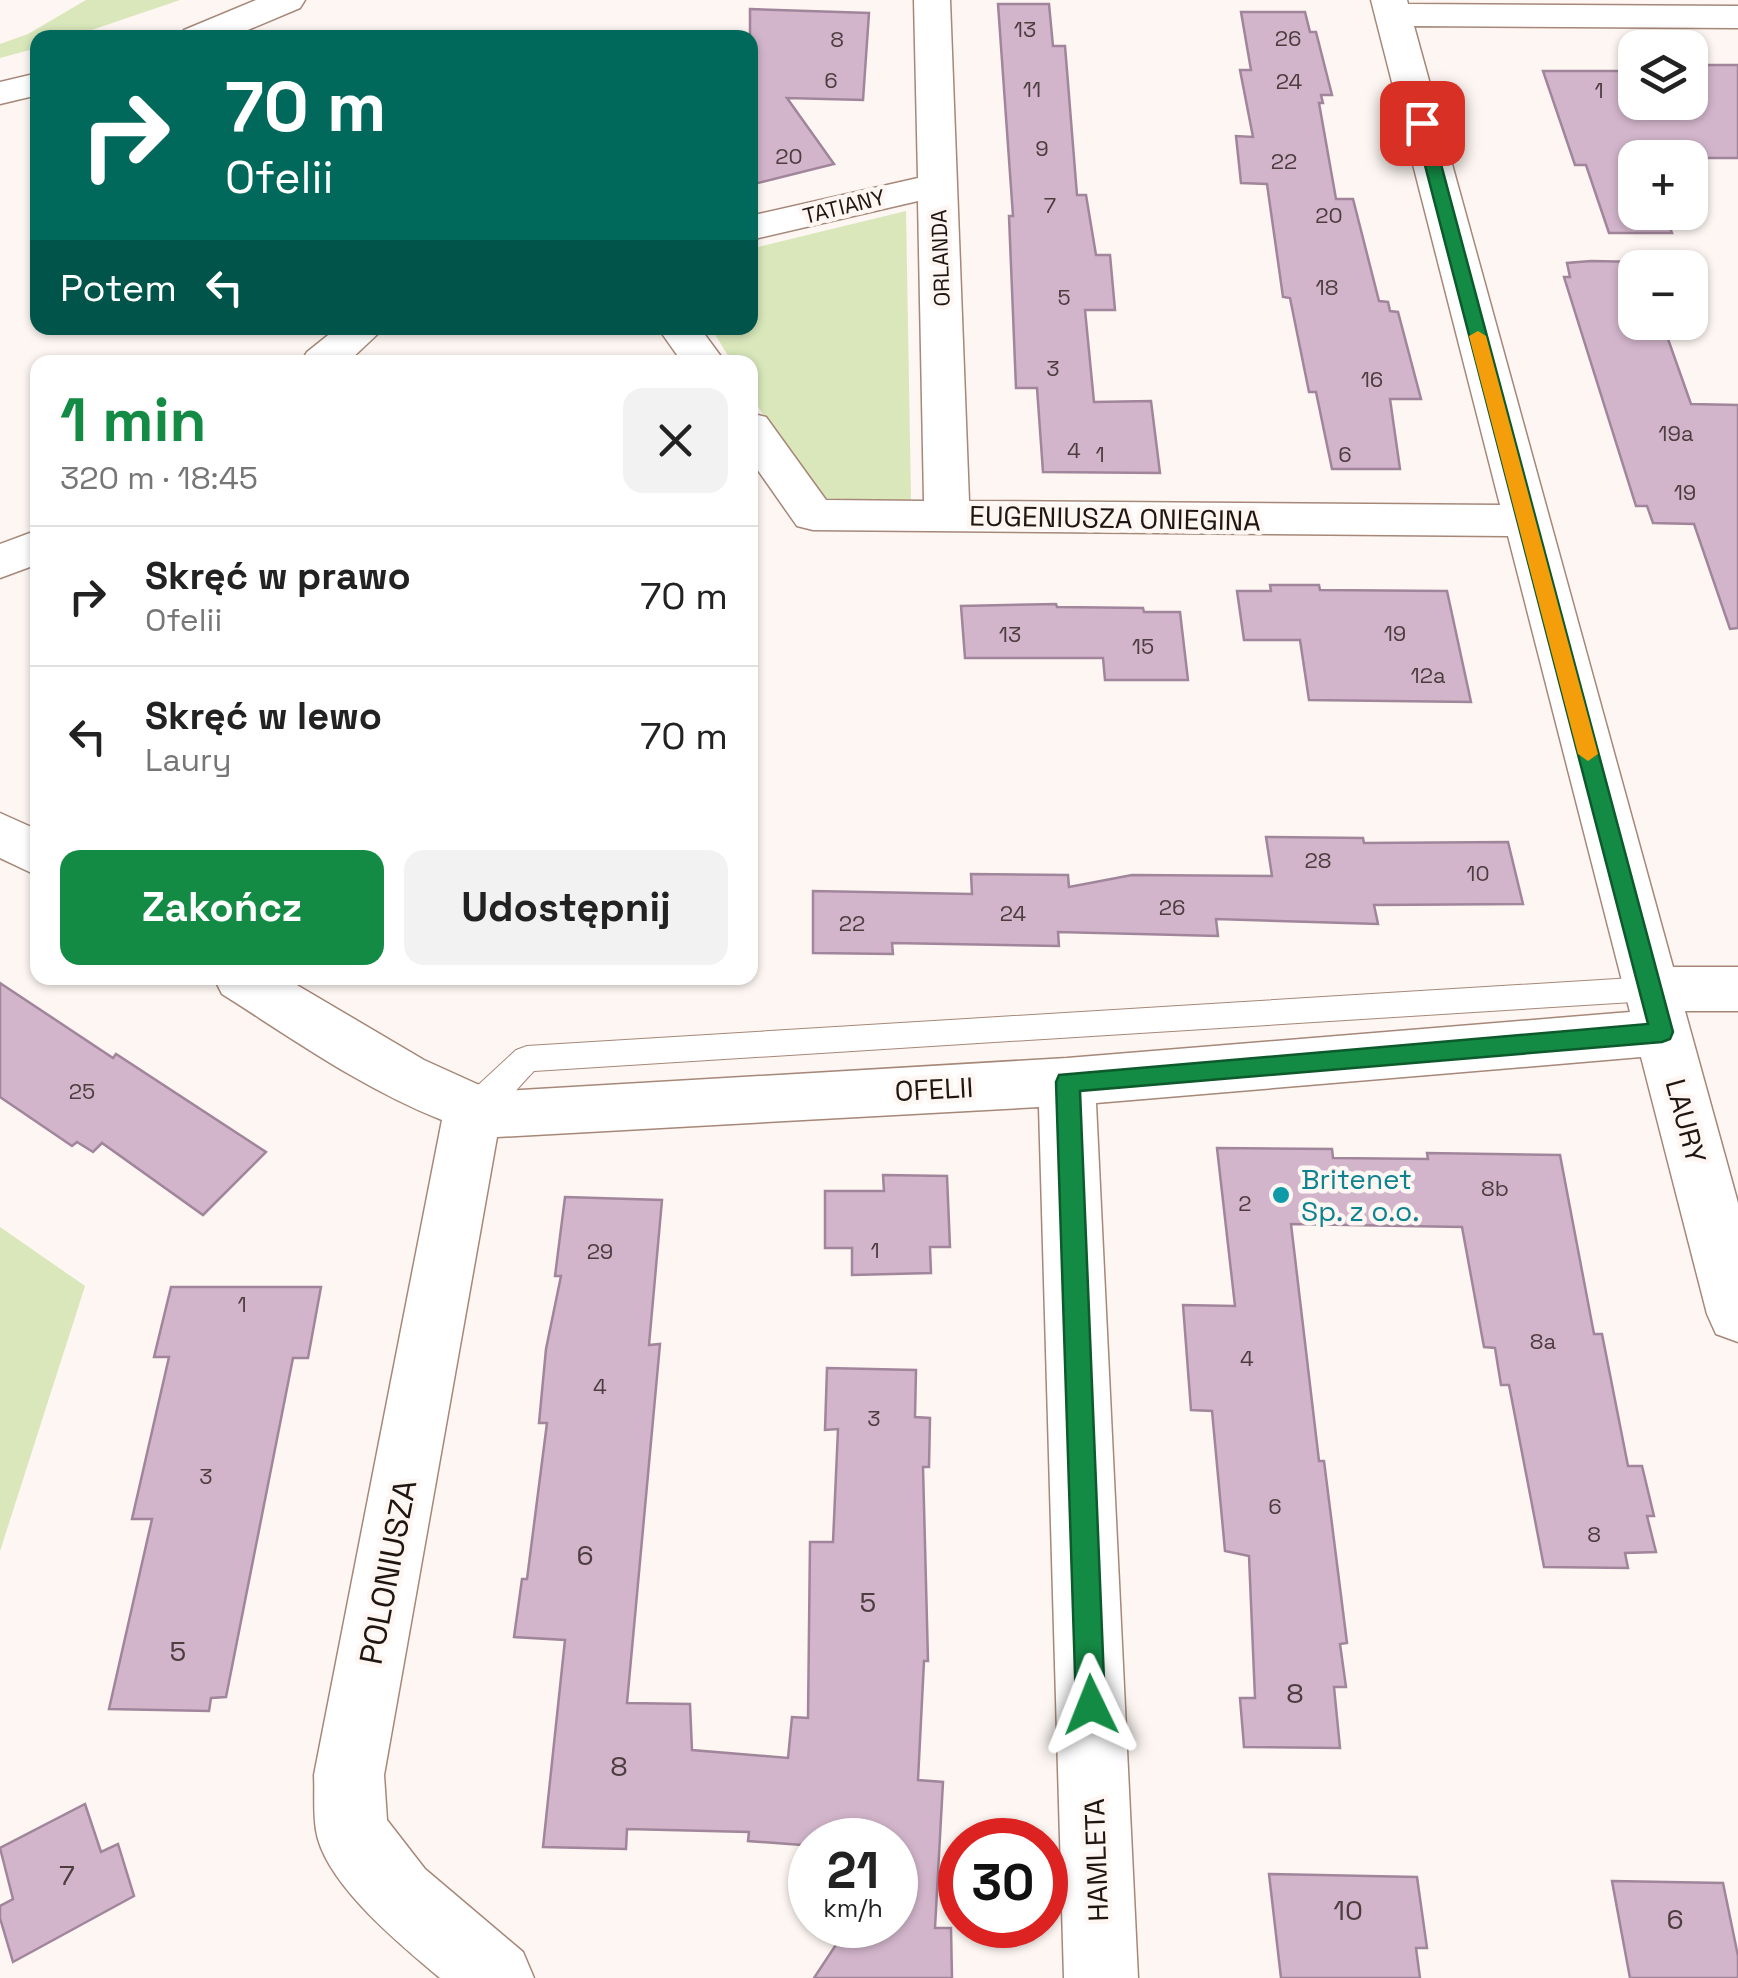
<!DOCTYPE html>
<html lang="pl">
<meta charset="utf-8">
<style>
:root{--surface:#fff;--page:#f2f2f2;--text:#222;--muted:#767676;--line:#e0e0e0;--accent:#148b45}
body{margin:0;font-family:"Space Grotesk",sans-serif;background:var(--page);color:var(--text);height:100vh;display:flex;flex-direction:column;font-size:38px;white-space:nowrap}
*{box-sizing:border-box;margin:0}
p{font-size:32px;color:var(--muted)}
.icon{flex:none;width:55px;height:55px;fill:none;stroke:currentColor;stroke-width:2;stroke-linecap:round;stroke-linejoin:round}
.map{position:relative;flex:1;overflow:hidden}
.panel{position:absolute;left:30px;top:355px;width:728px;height:630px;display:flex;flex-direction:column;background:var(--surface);border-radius:20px;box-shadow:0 2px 8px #0004}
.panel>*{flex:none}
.guide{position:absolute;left:30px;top:30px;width:728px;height:305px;border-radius:20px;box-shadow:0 2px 8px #0004;background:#00695c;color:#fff;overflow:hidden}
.controls{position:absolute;left:1618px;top:30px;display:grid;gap:20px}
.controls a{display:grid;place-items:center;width:90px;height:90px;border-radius:20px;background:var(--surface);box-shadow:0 2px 8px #0004;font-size:50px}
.speed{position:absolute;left:788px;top:1818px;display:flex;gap:20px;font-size:50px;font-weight:700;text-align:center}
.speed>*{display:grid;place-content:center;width:130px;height:130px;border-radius:50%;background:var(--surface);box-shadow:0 2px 8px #0004;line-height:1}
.speed small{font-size:25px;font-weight:400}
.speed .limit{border:15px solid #d22;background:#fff;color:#111}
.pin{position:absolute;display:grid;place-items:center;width:85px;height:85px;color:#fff;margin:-42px;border-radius:20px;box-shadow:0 5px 15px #0006}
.me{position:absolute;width:110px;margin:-55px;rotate:358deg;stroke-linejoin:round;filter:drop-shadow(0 0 8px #0008)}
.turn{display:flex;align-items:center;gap:35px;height:210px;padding:0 30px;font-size:45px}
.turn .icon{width:130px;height:130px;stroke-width:2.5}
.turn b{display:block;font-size:70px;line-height:85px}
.then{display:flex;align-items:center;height:95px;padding:0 30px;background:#0003;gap:20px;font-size:38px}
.round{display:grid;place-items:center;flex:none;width:105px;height:105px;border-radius:20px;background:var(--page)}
.headline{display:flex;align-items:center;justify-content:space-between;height:170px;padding:0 30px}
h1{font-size:60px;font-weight:600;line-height:75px;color:var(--accent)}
.primary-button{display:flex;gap:20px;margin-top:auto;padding:20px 30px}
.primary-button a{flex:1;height:115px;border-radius:20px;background:var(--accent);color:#fff;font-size:40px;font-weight:600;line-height:115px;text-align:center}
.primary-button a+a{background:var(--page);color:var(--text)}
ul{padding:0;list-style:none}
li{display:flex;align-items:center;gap:30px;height:140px;padding:0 30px;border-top:2px solid var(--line)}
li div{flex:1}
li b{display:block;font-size:38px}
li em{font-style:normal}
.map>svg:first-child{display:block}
.green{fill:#d9e7bb}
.building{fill:#d2b5cb;stroke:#a1859a;stroke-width:2.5}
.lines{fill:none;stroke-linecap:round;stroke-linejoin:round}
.service-casing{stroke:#a68778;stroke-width:2}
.minor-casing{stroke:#a68778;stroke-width:3}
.service{fill:#fff;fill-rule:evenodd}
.minor{fill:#fff;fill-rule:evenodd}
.route{fill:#148b45;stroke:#0d5a2d;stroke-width:2.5}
.slow{fill:#f59e0b}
.culture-dot{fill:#0f9aa8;stroke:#fdf6f2;stroke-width:4}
.labels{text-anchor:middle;stroke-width:9;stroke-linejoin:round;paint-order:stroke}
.number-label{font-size:22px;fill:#4d3d3f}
.far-street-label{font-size:22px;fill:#211510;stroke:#fdf6f2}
.street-label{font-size:28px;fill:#211510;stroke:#fdf6f2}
.culture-label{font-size:28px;fill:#0d838f;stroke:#fdf6f2;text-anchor:start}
.near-number-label{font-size:28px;fill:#4d3d3f}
.near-street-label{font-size:32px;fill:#211510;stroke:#fdf6f2}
</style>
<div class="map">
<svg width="1738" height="1978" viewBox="0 0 1738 1978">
<rect width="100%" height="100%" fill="#fdf6f2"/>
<g class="green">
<path d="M 86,0 L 180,0 L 71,37 L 38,38 L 37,48 L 0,58 L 0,44 L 28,34 Z"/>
<path d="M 906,211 L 911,500 L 814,500 L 750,393 L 750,362 L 732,362 L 711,328 L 750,328 L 750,249 Z"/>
<path d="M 0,1227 L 85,1286 L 0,1551 Z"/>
</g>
<g class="building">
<path d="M 998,4 L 1049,4 L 1053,46 L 1065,46 L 1077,195 L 1086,195 L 1096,255 L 1110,255 L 1115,310 L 1085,310 L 1094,402 L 1151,401 L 1160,473 L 1043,472 L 1037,388 L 1016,388 L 1009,216 L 1013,216 Z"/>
<path d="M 750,9 L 869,13 L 863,100 L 787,98 L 834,164 L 750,185 Z"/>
<path d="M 1241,12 L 1305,12 L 1310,32 L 1316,32 L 1332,95 L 1321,95 L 1323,103 L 1319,103 L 1336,199 L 1353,199 L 1379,301 L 1388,302 L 1390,311 L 1398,312 L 1421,399 L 1390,399 L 1400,469 L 1332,469 L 1316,392 L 1309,392 L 1290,298 L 1283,297 L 1267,184 L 1241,183 L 1236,136 L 1253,137 L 1240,70 L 1251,70 Z"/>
<path d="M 1690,65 L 1738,65 L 1738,158 L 1635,158 L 1635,212 L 1664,212 L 1672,233 L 1609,233 L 1586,165 L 1575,165 L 1543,71 L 1635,71 L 1635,102 L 1690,102 Z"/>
<path d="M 1591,261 L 1642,262 L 1644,268 L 1635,268 L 1635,322 L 1662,322 L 1691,404 L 1738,405 L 1738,628 L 1730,629 L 1694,524 L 1653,523 L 1647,506 L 1636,506 L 1564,277 L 1570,277 L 1567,263 Z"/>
<path d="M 1270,585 L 1319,585 L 1320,590 L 1447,591 L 1471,702 L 1309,700 L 1300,640 L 1244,640 L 1237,591 L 1271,591 Z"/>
<path d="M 1056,604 L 1057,607 L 1143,608 L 1144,612 L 1180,612 L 1188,680 L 1105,680 L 1103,658 L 965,658 L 961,606 Z"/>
<path d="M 1266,837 L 1363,838 L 1364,843 L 1508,842 L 1523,904 L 1374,905 L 1378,924 L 1216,919 L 1218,936 L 1058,932 L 1059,946 L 892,943 L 893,954 L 813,953 L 813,891 L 972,894 L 971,874 L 1068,875 L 1069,887 L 1132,875 L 1272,876 Z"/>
<path d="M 0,983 L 113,1058 L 116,1054 L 266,1152 L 203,1215 L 102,1143 L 93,1152 L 77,1142 L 72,1146 L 0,1097 Z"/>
<path d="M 1217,1148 L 1332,1149 L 1333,1158 L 1428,1159 L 1427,1153 L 1560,1155 L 1594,1334 L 1602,1334 L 1628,1466 L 1642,1466 L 1654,1516 L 1647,1516 L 1656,1552 L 1625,1553 L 1628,1568 L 1544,1567 L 1509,1385 L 1501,1385 L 1495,1348 L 1484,1347 L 1462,1227 L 1291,1224 L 1319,1461 L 1324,1461 L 1347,1643 L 1340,1644 L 1346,1687 L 1334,1687 L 1340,1748 L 1244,1747 L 1240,1698 L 1255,1698 L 1249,1556 L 1225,1551 L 1212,1411 L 1191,1410 L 1183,1305 L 1235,1306 Z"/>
<path d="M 883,1175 L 947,1176 L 950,1247 L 930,1247 L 931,1273 L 852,1275 L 852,1248 L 825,1248 L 825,1191 L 884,1191 Z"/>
<path d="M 565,1197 L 662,1200 L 649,1345 L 660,1344 L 627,1703 L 690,1704 L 692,1750 L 788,1758 L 792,1717 L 808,1718 L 810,1542 L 833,1542 L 838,1429 L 825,1430 L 827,1368 L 916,1370 L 915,1417 L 930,1418 L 929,1467 L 923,1467 L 928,1661 L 924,1661 L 918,1780 L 943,1782 L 935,1928 L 951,1928 L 952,1978 L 814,1978 L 849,1925 L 895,1925 L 895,1840 L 810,1840 L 810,1872 L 800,1871 L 802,1845 L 748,1841 L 749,1832 L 627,1829 L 626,1849 L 543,1847 L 565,1640 L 514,1637 L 522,1579 L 527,1579 L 547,1423 L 539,1423 L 546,1349 L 561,1276 L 555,1276 Z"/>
<path d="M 171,1287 L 321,1287 L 308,1358 L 293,1358 L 226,1697 L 211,1698 L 209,1711 L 109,1709 L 152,1519 L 132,1519 L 169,1357 L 154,1357 Z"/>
<path d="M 85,1804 L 101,1852 L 118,1844 L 134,1896 L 13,1962 L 0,1918 L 0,1906 L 13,1899 L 0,1848 Z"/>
<path d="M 1269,1874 L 1417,1877 L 1427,1948 L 1416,1948 L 1420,1978 L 1281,1978 Z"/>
<path d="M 1612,1881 L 1723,1883 L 1738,1956 L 1738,1978 L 1630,1978 Z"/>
</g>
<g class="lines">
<g class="service-casing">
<path id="service" d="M 1649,977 L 1660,980 L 1664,989 L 1660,998 L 1649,1001 L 534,1071 C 516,1089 489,1128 462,1118 L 457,1109 L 462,1100 L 516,1050 L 527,1046 Z"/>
</g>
<g class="minor-casing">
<g id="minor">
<path d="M 256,0 L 305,0 L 300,8 L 229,38 L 179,38 L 184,30 Z"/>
<path d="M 914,0 L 950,0 L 969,501 L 1500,505 L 1371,0 L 1407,0 L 1408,4 L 1738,6 L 1738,28 L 1414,26 L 1673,967 L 1738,967 L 1738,1011 L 1685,1011 L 1738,1203 L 1738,1342 L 1716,1334 L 1707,1314 L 1641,1057 L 1096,1103 L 1138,1978 L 1064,1978 L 1039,1107 L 497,1137 L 384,1775 L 387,1820 L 425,1869 L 523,1952 L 534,1978 L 440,1978 C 401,1945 324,1883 316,1830 C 313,1812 315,1793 314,1775 L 442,1120 C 363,1089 293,1039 222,994 L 214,978 L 285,978 L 424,1060 L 477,1084 L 505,1091 L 1067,1058 L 1630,1012 L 1508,536 L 813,530 L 797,526 L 750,459 L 750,413 L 766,417 L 826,500 L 924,501 L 918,201 L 750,240 L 750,216 L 918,178 Z"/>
<path d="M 38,73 L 38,95 L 0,104 L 0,82 Z"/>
<path d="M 337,328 L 384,328 L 348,362 L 301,362 L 307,352 Z"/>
<path d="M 658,328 L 700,328 L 725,362 L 682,362 Z"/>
<path d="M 38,530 L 38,564 L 0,578 L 0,544 Z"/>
<path d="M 0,813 L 38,830 L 38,876 L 0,858 Z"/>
</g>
</g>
<use href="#service" class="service"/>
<use href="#minor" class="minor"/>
</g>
<path class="route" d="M 1416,120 L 1430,123 L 1673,1032 L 1670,1039 L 1662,1042 L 1080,1091 L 1105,1705 L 1101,1715 L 1091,1720 L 1081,1715 L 1076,1705 L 1056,1082 L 1059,1075 L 1648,1024 L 1414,123 Z"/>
<path class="slow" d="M 1478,331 L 1486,336 L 1598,754 L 1588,761 L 1578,754 L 1469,336 Z"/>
<circle class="culture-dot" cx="1281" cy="1195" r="10"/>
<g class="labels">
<g class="number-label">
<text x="1025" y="37">13</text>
<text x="1288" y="46">26</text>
<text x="837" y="47">8</text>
<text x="831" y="88">6</text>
<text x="1289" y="89">24</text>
<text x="1032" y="97">11</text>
<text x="1599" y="98">1</text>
<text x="1042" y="156">9</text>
<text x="789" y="164">20</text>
<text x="1284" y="169">22</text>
<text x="1050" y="213">7</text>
<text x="1329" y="223">20</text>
<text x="1327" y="295">18</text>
<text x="1064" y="305">5</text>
<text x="1053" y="376">3</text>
<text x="1372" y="387">16</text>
<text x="1676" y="441">19a</text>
<text x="1074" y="458">4</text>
<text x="1100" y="462">1</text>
<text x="1345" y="462">6</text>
<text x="1685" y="500">19</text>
<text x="1395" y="641">19</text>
<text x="1010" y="642">13</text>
<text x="1143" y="654">15</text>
<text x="1428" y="683">12a</text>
<text x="1318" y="868">28</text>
<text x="1478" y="881">10</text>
<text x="1172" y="915">26</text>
<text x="1013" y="921">24</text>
<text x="852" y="931">22</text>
<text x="82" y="1099">25</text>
<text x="1495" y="1196">8b</text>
<text x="1245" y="1211">2</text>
<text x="875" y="1258">1</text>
<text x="600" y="1259">29</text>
<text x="242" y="1312">1</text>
<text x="1543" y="1349">8a</text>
<text x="1247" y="1366">4</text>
<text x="600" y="1394">4</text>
<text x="874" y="1426">3</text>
<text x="206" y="1484">3</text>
<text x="1275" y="1514">6</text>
<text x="1594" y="1542">8</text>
</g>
<g class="far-street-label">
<text transform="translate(844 206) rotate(-14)" y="8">TATIANY</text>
<text transform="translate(940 258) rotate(-92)" y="8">ORLANDA</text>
</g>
<g class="street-label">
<text transform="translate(1115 518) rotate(1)" y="10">EUGENIUSZA ONIEGINA</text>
<text transform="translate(934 1089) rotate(-3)" y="10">OFELII</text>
<text transform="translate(1686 1121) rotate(75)" y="10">LAURY</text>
<text transform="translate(1096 1860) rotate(-92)" y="10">HAMLETA</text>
</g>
<g class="culture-label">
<text x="1301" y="1189">Britenet<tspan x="1301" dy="32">Sp. z o.o.</tspan></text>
</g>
<g class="near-number-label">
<text x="585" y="1565">6</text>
<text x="868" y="1612">5</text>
<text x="178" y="1661">5</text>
<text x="1295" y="1703">8</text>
<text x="619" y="1776">8</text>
<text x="67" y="1885">7</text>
<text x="1348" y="1920">10</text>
<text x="1675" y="1929">6</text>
</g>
<g class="near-street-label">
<text transform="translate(388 1572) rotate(-79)" y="11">POLONIUSZA</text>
</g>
</g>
</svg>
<div class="controls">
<a><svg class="icon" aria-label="layers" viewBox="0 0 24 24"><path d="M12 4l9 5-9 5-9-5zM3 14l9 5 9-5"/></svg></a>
<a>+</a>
<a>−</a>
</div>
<div class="speed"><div>21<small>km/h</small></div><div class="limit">30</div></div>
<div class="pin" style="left:1422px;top:123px;background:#d93025"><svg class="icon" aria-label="arrive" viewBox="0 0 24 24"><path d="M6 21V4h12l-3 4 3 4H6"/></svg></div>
<svg class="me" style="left:1091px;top:1705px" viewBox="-20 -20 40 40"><path d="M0-17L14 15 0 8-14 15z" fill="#148b45" stroke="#fff" stroke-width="4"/></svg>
<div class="guide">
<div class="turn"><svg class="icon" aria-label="right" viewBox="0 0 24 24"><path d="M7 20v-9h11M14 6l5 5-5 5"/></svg><div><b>70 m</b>Ofelii</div></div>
<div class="then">Potem<svg class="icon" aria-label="left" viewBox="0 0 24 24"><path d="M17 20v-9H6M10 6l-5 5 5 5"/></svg></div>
</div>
<section class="panel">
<div class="headline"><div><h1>1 min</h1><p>320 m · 18:45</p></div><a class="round"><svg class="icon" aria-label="close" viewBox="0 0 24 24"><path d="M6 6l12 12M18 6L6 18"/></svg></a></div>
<ul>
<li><svg class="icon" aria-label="right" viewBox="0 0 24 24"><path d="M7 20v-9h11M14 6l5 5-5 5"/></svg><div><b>Skręć w prawo</b><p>Ofelii</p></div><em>70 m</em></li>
<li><svg class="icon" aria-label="left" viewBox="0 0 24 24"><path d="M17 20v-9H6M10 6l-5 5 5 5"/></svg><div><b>Skręć w lewo</b><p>Laury</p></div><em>70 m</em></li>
</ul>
<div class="primary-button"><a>Zakończ</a><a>Udostępnij</a></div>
</section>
</div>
